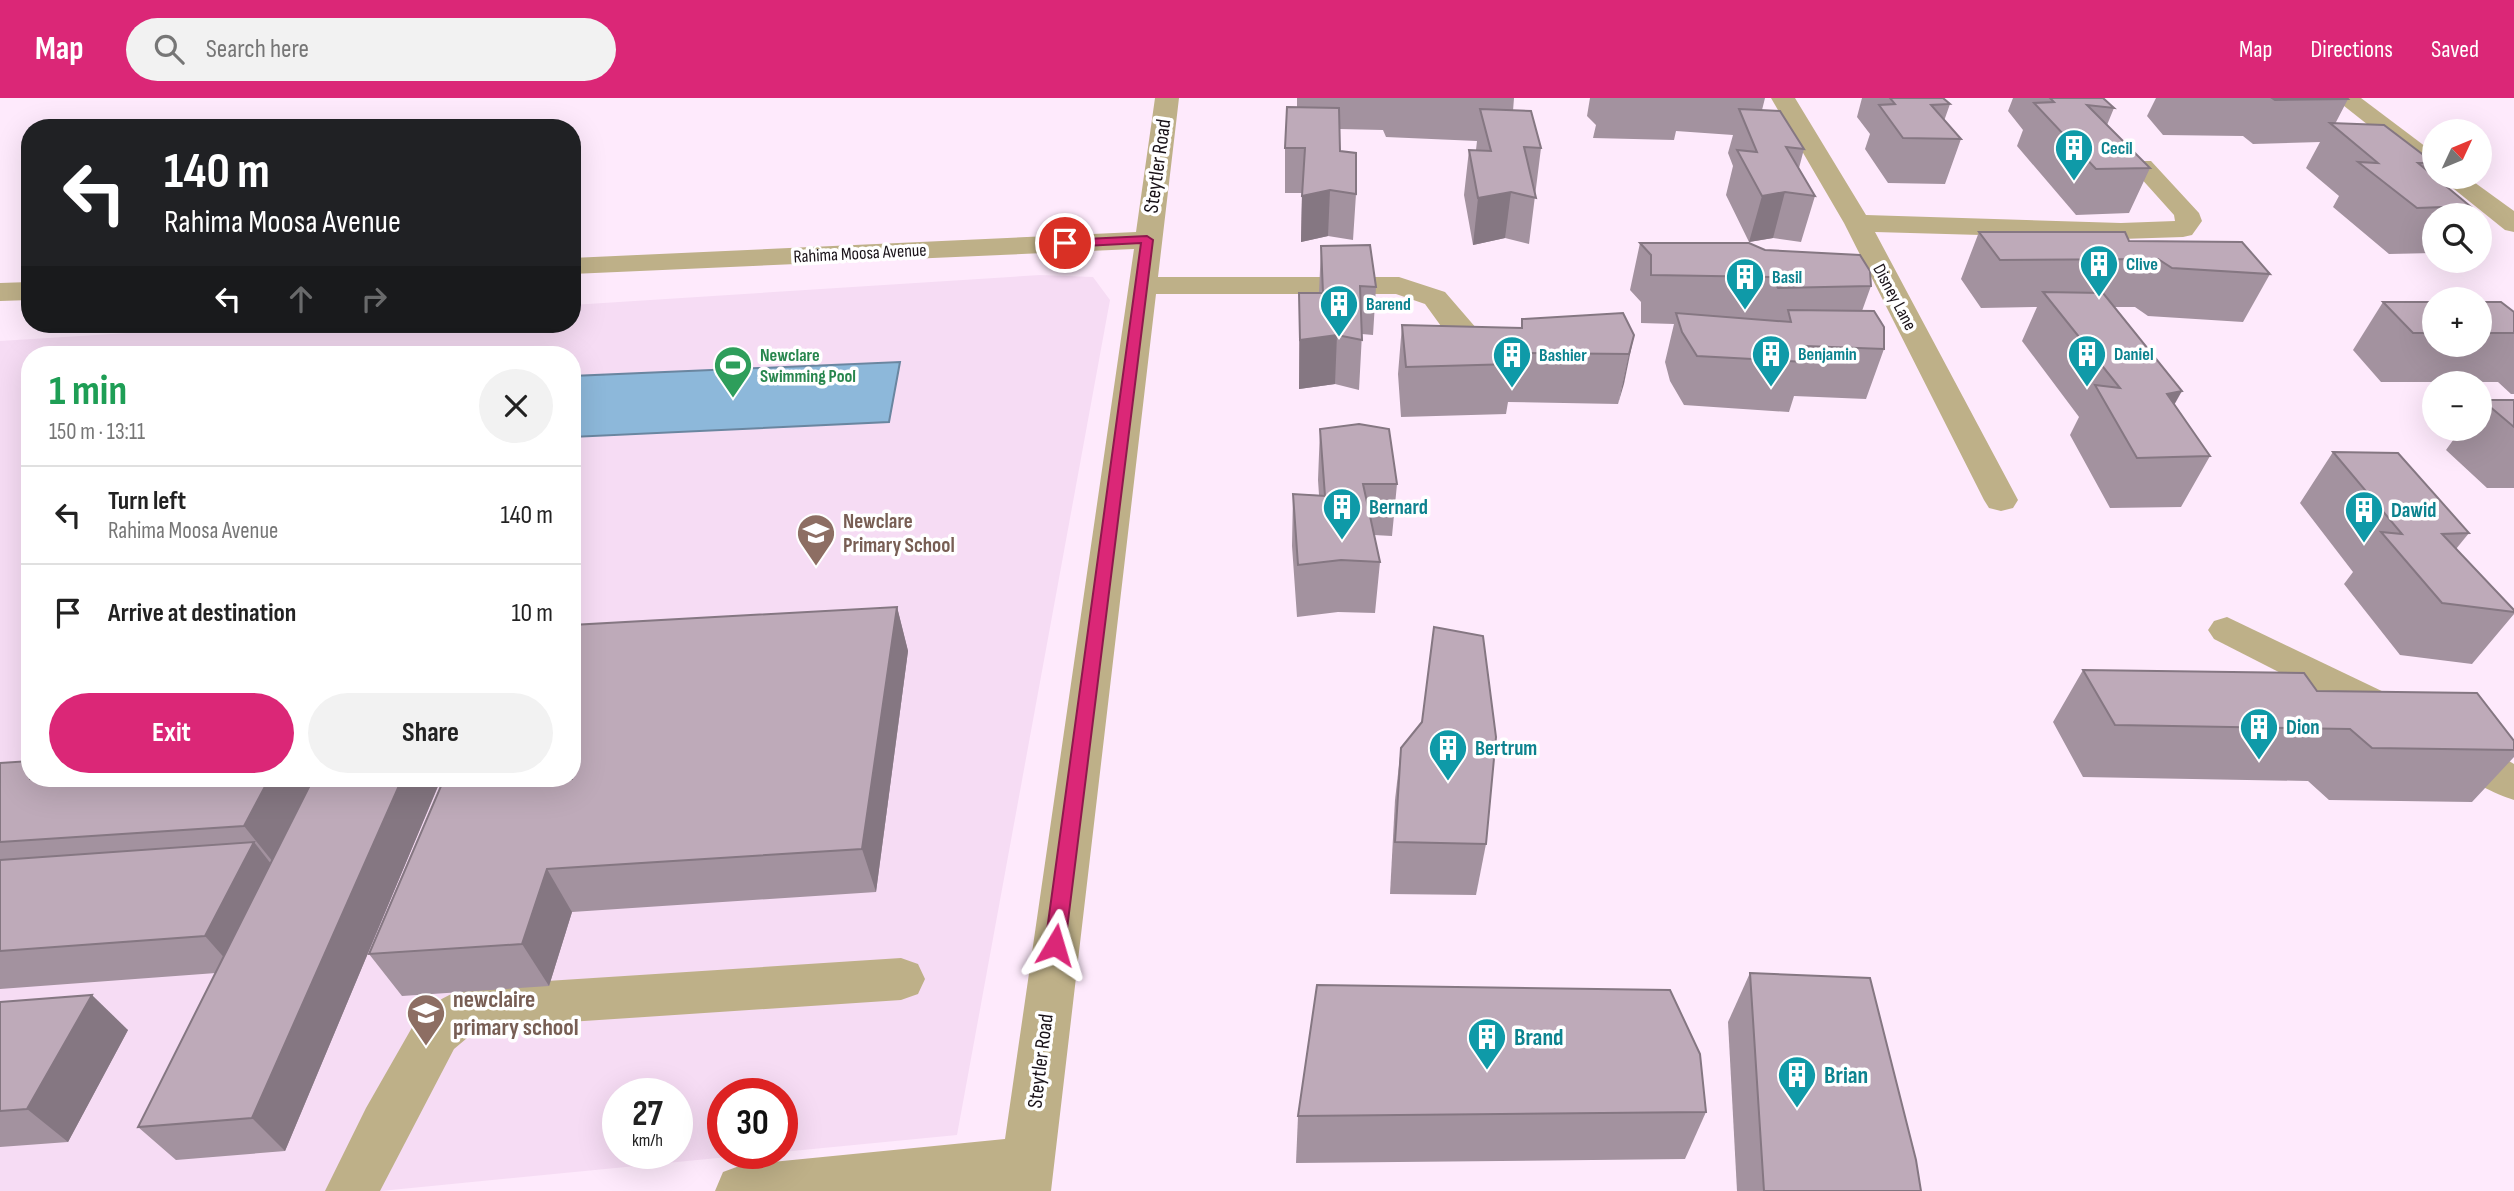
<!DOCTYPE html>
<meta charset="utf-8">
<style>
:root{--surface:#fff;--page:#f2f2f2;--text:#222;--muted:#767676;--line:#e0e0e0;--accent:#db2777}
body{margin:0;font-family:"Sofia Sans Condensed",sans-serif;background:var(--page);color:var(--text);height:100vh;display:flex;flex-direction:column;font-size:26px;white-space:nowrap}
*{box-sizing:border-box;margin:0}
p{font-size:23px;color:var(--muted)}
.icon{flex:none;width:38px;height:38px;fill:none;stroke:currentColor;stroke-width:2;stroke-linecap:round;stroke-linejoin:round}
.map{position:relative;flex:1;overflow:hidden}
.panel{position:absolute;left:21px;top:248px;width:560px;height:441px;display:flex;flex-direction:column;background:var(--surface);border-radius:28px;box-shadow:0 7px 28px #0002}
.panel>*{flex:none}
.banner{position:absolute;left:21px;top:21px;width:560px;height:214px;border-radius:28px;box-shadow:0 7px 28px #0002;background:#202124;color:#fff;overflow:hidden}
.needle{width:46px;rotate:46deg}
.controls{position:absolute;left:2422px;top:21px;display:grid;gap:14px}
.controls a{display:grid;place-items:center;width:70px;height:70px;border-radius:50%;background:var(--surface);box-shadow:0 7px 28px #0002;font-size:35px}
.speed{position:absolute;left:602px;top:980px;display:flex;gap:14px;font-size:35px;font-weight:700;text-align:center}
.speed>*{display:grid;place-content:center;width:91px;height:91px;border-radius:50%;background:var(--surface);box-shadow:0 7px 28px #0002;line-height:1}
.speed small{font-size:18px;font-weight:400}
.speed .limit{border:10px solid #d22;background:#fff;color:#111}
.pin{position:absolute;display:grid;place-items:center;width:60px;height:60px;color:#fff;margin:-30px;border:4px solid #fff;border-radius:50%;box-shadow:0 2px 7px #0007}
.me{position:absolute;width:77px;margin:-38px;rotate:7deg;stroke-linejoin:round;filter:drop-shadow(0 0 5px #0008)}
.turn{display:flex;align-items:center;gap:24px;height:147px;padding:0 28px;font-size:32px}
.turn .icon{width:91px;height:91px;stroke-width:2.5}
.turn b{display:block;font-size:49px;line-height:60px}
.lanes{display:flex;align-items:center;height:66px;padding:0 28px;background:#0003;justify-content:center;gap:35px;direction:ltr}
.lanes .off{opacity:.35}
.round{display:grid;place-items:center;flex:none;width:74px;height:74px;border-radius:37px;background:var(--page)}
.overview{display:flex;align-items:center;justify-content:space-between;height:119px;padding:0 28px}
h1{font-size:42px;font-weight:700;line-height:52px;color:#1e9e55}
.cta{display:flex;gap:14px;margin-top:auto;padding:14px 28px}
.cta a{flex:1;height:80px;border-radius:42px;background:var(--accent);color:#fff;font-size:28px;font-weight:700;line-height:80px;text-align:center}
.cta a+a{background:var(--page);color:var(--text)}
ul{padding:0;list-style:none}
li{display:flex;align-items:center;gap:21px;height:98px;padding:0 28px;border-top:2px solid var(--line)}
li div{flex:1}
li b{display:block;font-size:26px}
li em{font-style:normal}
header{display:flex;align-items:center;gap:42px;box-sizing:border-box;height:98px;padding:0 35px;background:var(--accent);color:#fff}
header strong{font-size:33px}
nav{display:flex;gap:38px;margin-inline-start:auto;font-size:24px}
.search{width:490px;height:63px;background:var(--page);display:flex;align-items:center;gap:18px;box-sizing:border-box;padding:0 24px;border-radius:38px;color:var(--muted);font-size:26px}
.map>svg:first-child{display:block}
.built{fill:#f6dcf4;fill-rule:evenodd}
.water{fill:#8db8da;stroke:#6a86a0;stroke-width:2}
.lines{fill:none;stroke-linecap:round;stroke-linejoin:round}
.minor{fill:#beb088;fill-rule:evenodd}
.wall{fill:#a3929f}
.shaded-wall{fill:#857782}
.building{fill:#beaab9;stroke:#857782;stroke-width:2}
.route{fill:#db2777;stroke:#8e194d;stroke-width:2}
.labels{text-anchor:middle;stroke-width:7;stroke-linejoin:round;paint-order:stroke}
.far-culture-label{font-size:18px;font-weight:bold;fill:#0d838f;stroke:#fff;text-anchor:start}
.far-street-label{font-size:18px;fill:#191218;stroke:#fff}
.far-leisure-label{font-size:18px;font-weight:bold;fill:#27864d;stroke:#fff;text-anchor:start}
.street-label{font-size:21px;fill:#191218;stroke:#fff}
.culture-label{font-size:21px;font-weight:bold;fill:#0d838f;stroke:#fff;text-anchor:start}
.education-label{font-size:21px;font-weight:bold;fill:#785e54;stroke:#fff;text-anchor:start}
.near-education-label{font-size:24px;font-weight:bold;fill:#785e54;stroke:#fff;text-anchor:start}
.near-culture-label{font-size:24px;font-weight:bold;fill:#0d838f;stroke:#fff;text-anchor:start}
</style>
<header>
<strong>Map</strong>
<div class="search"><svg class="icon" aria-label="search" viewBox="0 0 24 24"><circle cx="10" cy="10" r="6"/><path d="M15 15l6 6"/></svg>Search here</div>
<nav><a>Map</a><a>Directions</a><a>Saved</a></nav>
</header>
<div class="map">
<svg width="2514" height="1093" viewBox="0 0 2514 1093">
<rect width="100%" height="100%" fill="#feeafc"/>
<path class="built" d="M 1040,177 L 1093,179 L 1110,202 L 957,1037 L 782,1054 L 782,996 L 723,996 L 723,1055 L 768,1055 L 381,1093 L 0,1093 L 0,243 L 271,226 L 572,226 L 572,207 ZM 30,257 L 572,257 L 572,681 L 30,681 ZM 618,996 L 677,996 L 677,1055 L 618,1055 Z"/>
<path class="water" d="M 900,264 L 889,324 L 572,339 L 572,278 Z"/>
<g class="lines">
<g class="minor">
<path d="M 1155,0 L 1179,0 L 1158,179 L 1399,179 L 1445,194 L 1477,231 L 1514,238 L 1518,244 L 1514,250 L 1503,253 L 1457,245 L 1446,235 L 1425,206 L 1396,196 L 1156,196 L 1051,1093 L 715,1093 L 723,1074 L 742,1067 L 1005,1041 L 1134,151 L 572,176 L 572,160 L 1136,134 Z"/>
<path d="M 1771,0 L 1795,0 L 1866,117 L 2121,125 L 2175,123 L 2174,117 L 2130,68 L 2133,63 L 2151,63 L 2199,115 L 2202,123 L 2192,137 L 2183,139 L 2121,141 L 1875,134 L 2018,402 L 2013,410 L 2001,413 L 1989,410 L 1984,402 L 1844,125 Z"/>
<path d="M 2334,0 L 2361,0 L 2434,55 L 2434,74 L 2425,72 Z"/>
<path d="M 2439,79 L 2467,79 L 2514,113 L 2514,134 L 2505,132 Z"/>
<path d="M 30,184 L 30,202 L 0,203 L 0,185 Z"/>
<path d="M 2227,519 L 2411,607 L 2417,617 L 2411,627 L 2397,632 L 2383,627 L 2214,541 L 2208,532 L 2214,523 Z"/>
<path d="M 2452,634 L 2467,638 L 2514,666 L 2514,702 C 2491,695 2443,670 2431,649 L 2437,638 Z"/>
<path d="M 901,860 L 918,866 L 925,881 L 918,896 L 901,902 L 479,930 L 454,951 L 380,1093 L 325,1093 L 366,1010 L 418,919 C 433,904 451,895 471,888 Z"/>
</g>
</g>
<g class="wall">
<path d="M 1297,0 L 1514,0 L 1513,13 L 1541,50 L 1529,146 L 1505,140 L 1473,147 L 1464,97 L 1469,52 L 1476,52 L 1477,43 L 1386,39 L 1383,32 L 1339,31 L 1340,53 L 1356,96 L 1353,142 L 1328,138 L 1301,144 L 1302,95 L 1285,95 L 1285,50 L 1297,9 Z"/>
<path d="M 1590,0 L 1765,0 L 1762,12 L 1804,51 L 1799,70 L 1815,98 L 1801,144 L 1773,140 L 1749,144 L 1726,97 L 1733,68 L 1728,55 L 1733,37 L 1676,33 L 1674,42 L 1593,40 L 1596,27 L 1587,18 Z"/>
<path d="M 1862,0 L 1943,0 L 1950,6 L 1944,23 L 1961,41 L 1945,86 L 1888,85 L 1865,51 L 1870,36 L 1857,19 Z"/>
<path d="M 2013,0 L 2103,0 L 2114,10 L 2107,27 L 2150,70 L 2129,115 L 2076,117 L 2017,48 L 2023,32 L 2008,13 Z"/>
<path d="M 2156,0 L 2347,0 L 2348,1 L 2335,26 L 2434,65 L 2429,74 L 2470,108 L 2465,117 L 2434,117 L 2434,155 L 2389,156 L 2333,109 L 2339,98 L 2306,70 L 2320,44 L 2253,46 L 2243,38 L 2163,37 L 2147,18 Z"/>
<path d="M 1979,134 L 2129,143 L 2270,176 L 2243,224 L 2148,218 L 2135,209 L 2114,209 L 2174,306 L 2210,358 L 2181,409 L 2110,410 L 2070,337 L 2079,319 L 2022,243 L 2037,209 L 1981,210 L 1961,181 Z"/>
<path d="M 1640,145 L 1765,152 L 1871,188 L 1862,213 L 1884,251 L 1866,301 L 1794,298 L 1789,314 L 1684,307 L 1670,283 L 1665,264 L 1674,226 L 1641,225 L 1641,204 L 1630,192 Z"/>
<path d="M 1321,148 L 1376,189 L 1373,237 L 1362,236 L 1359,292 L 1335,286 L 1299,291 L 1299,195 L 1319,195 Z"/>
<path d="M 2383,204 L 2434,204 L 2434,247 L 2480,247 L 2480,204 L 2514,214 L 2514,296 L 2511,296 L 2498,284 L 2381,284 L 2353,252 Z"/>
<path d="M 1522,221 L 1634,237 L 1618,306 L 1508,304 L 1506,316 L 1401,319 L 1398,276 L 1402,227 L 1521,230 Z"/>
<path d="M 2482,302 L 2514,302 L 2514,390 L 2487,390 L 2446,352 L 2461,331 L 2480,331 L 2480,305 Z"/>
<path d="M 1320,331 L 1397,386 L 1392,438 L 1374,437 L 1380,464 L 1375,515 L 1338,514 L 1297,519 L 1292,448 L 1293,396 L 1319,397 L 1318,382 Z"/>
<path d="M 2333,354 L 2469,435 L 2456,451 L 2514,512 L 2514,516 L 2472,566 L 2400,557 L 2344,486 L 2353,474 L 2300,405 Z"/>
<path d="M 897,509 L 908,553 L 876,794 L 572,814 L 549,888 L 402,898 L 369,856 Z"/>
<path d="M 2083,572 L 2317,593 L 2514,643 L 2514,659 L 2472,704 L 2329,702 L 2308,683 L 2083,679 L 2053,624 Z"/>
<path d="M 1422,624 L 1486,746 L 1476,797 L 1390,796 L 1395,702 L 1401,650 Z"/>
<path d="M 0,665 L 313,681 L 441,681 L 285,1053 L 176,1062 L 138,1029 L 216,875 L 0,891 Z"/>
<path d="M 1750,875 L 1921,1093 L 1737,1093 L 1728,924 Z"/>
<path d="M 0,904 L 128,932 L 68,1044 L 0,1049 Z"/>
<path d="M 1706,1014 L 1685,1061 L 1296,1065 L 1298,1018 Z"/>
</g>
<g class="shaded-wall">
<path d="M 1330,92 L 1328,138 L 1301,144 L 1302,98 Z"/>
<path d="M 1511,94 L 1505,140 L 1473,147 L 1478,100 Z"/>
<path d="M 1785,94 L 1773,140 L 1749,144 L 1762,98 Z"/>
<path d="M 1337,237 L 1335,286 L 1299,291 L 1300,242 Z"/>
<path d="M 1634,237 L 1624,286 L 1618,306 L 1629,256 Z"/>
<path d="M 2182,293 L 2154,343 L 2167,296 Z"/>
<path d="M 897,509 L 908,553 L 876,794 L 862,751 Z"/>
<path d="M 269,681 L 313,681 L 273,764 L 244,728 Z"/>
<path d="M 402,681 L 441,681 L 285,1053 L 252,1020 Z"/>
<path d="M 254,744 L 282,780 L 236,873 L 205,838 Z"/>
<path d="M 547,771 L 572,814 L 549,888 L 522,846 Z"/>
<path d="M 92,897 L 128,932 L 68,1044 L 27,1011 Z"/>
</g>
<g class="building">
<path d="M 1890,0 L 1943,0 L 1950,6 L 1931,7 L 1961,41 L 1903,40 L 1879,7 L 1895,6 Z"/>
<path d="M 2050,0 L 2103,0 L 2114,10 L 2087,7 L 2150,70 L 2096,71 L 2034,5 L 2054,4 Z"/>
<path d="M 2272,0 L 2347,0 L 2348,1 L 2275,2 Z"/>
<path d="M 1287,9 L 1339,10 L 1340,53 L 1356,55 L 1356,96 L 1330,92 L 1302,98 L 1305,50 L 1285,50 Z"/>
<path d="M 1480,11 L 1531,13 L 1541,50 L 1524,49 L 1536,100 L 1511,94 L 1478,100 L 1469,52 L 1491,53 Z"/>
<path d="M 1739,11 L 1780,13 L 1804,51 L 1786,49 L 1815,98 L 1785,94 L 1762,98 L 1737,52 L 1757,54 Z"/>
<path d="M 2330,25 L 2384,27 L 2434,65 L 2418,65 L 2470,108 L 2417,110 L 2358,64 L 2378,65 Z"/>
<path d="M 1979,134 L 2125,134 L 2129,143 L 2242,144 L 2270,176 L 2172,170 L 2158,161 L 2000,162 Z"/>
<path d="M 1640,145 L 1749,145 L 1765,152 L 1860,157 L 1870,173 L 1871,188 L 1778,190 L 1771,179 L 1651,177 L 1651,157 Z"/>
<path d="M 1370,147 L 1376,189 L 1360,188 L 1362,242 L 1337,237 L 1300,242 L 1299,195 L 1323,195 L 1321,148 Z"/>
<path d="M 2043,194 L 2103,195 L 2182,293 L 2167,296 L 2210,358 L 2137,360 L 2095,287 L 2120,290 Z"/>
<path d="M 2383,204 L 2434,204 L 2434,235 L 2413,235 Z"/>
<path d="M 2480,204 L 2501,204 L 2514,214 L 2514,235 L 2480,235 Z"/>
<path d="M 1788,212 L 1874,213 L 1884,229 L 1884,251 L 1806,248 L 1805,264 L 1697,258 L 1682,234 L 1676,215 L 1791,224 Z"/>
<path d="M 1623,215 L 1634,237 L 1629,256 L 1513,255 L 1513,266 L 1406,269 L 1402,227 L 1522,230 L 1522,221 Z"/>
<path d="M 2482,302 L 2514,302 L 2514,329 Z"/>
<path d="M 1359,326 L 1389,331 L 1397,386 L 1363,386 L 1380,464 L 1341,462 L 1298,467 L 1293,396 L 1325,398 L 1320,331 Z"/>
<path d="M 2333,354 L 2398,355 L 2469,435 L 2442,436 L 2514,512 L 2514,514 L 2442,505 L 2381,434 L 2402,436 Z"/>
<path d="M 897,509 L 862,751 L 547,771 L 522,846 L 369,856 L 444,681 L 572,681 L 572,527 Z"/>
<path d="M 1434,529 L 1483,538 L 1496,639 L 1486,746 L 1395,744 L 1401,650 L 1422,624 Z"/>
<path d="M 2083,572 L 2304,575 L 2317,593 L 2477,595 L 2514,643 L 2514,652 L 2372,650 L 2350,631 L 2115,627 Z"/>
<path d="M 30,663 L 30,681 L 269,681 L 244,728 L 0,744 L 0,665 Z"/>
<path d="M 313,681 L 402,681 L 252,1020 L 138,1029 Z"/>
<path d="M 254,744 L 205,838 L 0,853 L 0,762 Z"/>
<path d="M 1750,875 L 1870,880 L 1916,1062 L 1921,1093 L 1764,1093 Z"/>
<path d="M 1317,887 L 1670,892 L 1700,956 L 1706,1014 L 1298,1018 Z"/>
<path d="M 92,897 L 27,1011 L 0,1013 L 0,904 Z"/>
</g>
<path class="route" d="M 1147,138 L 1153,142 L 1065,847 L 1062,853 L 1048,853 L 1045,847 L 1141,145 L 1065,149 L 1059,145 L 1065,142 Z"/>
<defs>
<g id="building-pin" transform="scale(2.0125)"><path d="M0 17L-7.5 6A9.5 9.5 0 1 1 7.5 6Z" fill="#0f9aa8" stroke="#fff"/><path d="M-4-6H4V6H1V3H-1V6H-4ZM-2.5-4.3h1.7v1.8h-1.7ZM.8-4.3h1.7v1.8H.8ZM-2.5-1h1.7V.8h-1.7ZM.8-1h1.7V.8H.8Z" fill="#fff"/></g>
<g id="stadium-pin" transform="scale(2.0125)"><path d="M0 17L-7.5 6A9.5 9.5 0 1 1 7.5 6Z" fill="#2e9e5b" stroke="#fff"/><path d="M0-5a6.5 5 0 1 0 0 10a6.5 5 0 1 0 0-10ZM-3.5-1.8h7v3.6h-7Z" fill="#fff"/></g>
<g id="school-pin" transform="scale(2.0125)"><path d="M0 17L-7.5 6A9.5 9.5 0 1 1 7.5 6Z" fill="#8d6e63" stroke="#fff"/><path d="M0-5L7-2L0 1L-7-2ZM-4 1L0 2.5L4 1V4Q0 6-4 4Z" fill="#fff"/></g>
</defs>
<g fill-rule="evenodd">
<use href="#building-pin" x="2074" y="50"/>
<use href="#building-pin" x="2099" y="166"/>
<use href="#building-pin" x="1745" y="179"/>
<use href="#building-pin" x="1339" y="206"/>
<use href="#building-pin" x="1771" y="256"/>
<use href="#building-pin" x="2087" y="256"/>
<use href="#building-pin" x="1512" y="257"/>
<use href="#stadium-pin" x="733" y="267"/>
<use href="#building-pin" x="1342" y="409"/>
<use href="#building-pin" x="2364" y="412"/>
<use href="#school-pin" x="816" y="435"/>
<use href="#building-pin" x="2259" y="629"/>
<use href="#building-pin" x="1448" y="650"/>
<use href="#school-pin" x="426" y="915"/>
<use href="#building-pin" x="1487" y="939"/>
<use href="#building-pin" x="1797" y="977"/>
</g>
<g class="labels">
<g class="far-culture-label">
<text x="2101" y="56">Cecil</text>
<text x="2126" y="172">Clive</text>
<text x="1772" y="185">Basil</text>
<text x="1366" y="212">Barend</text>
<text x="1798" y="262">Benjamin</text>
<text x="2114" y="262">Daniel</text>
<text x="1539" y="263">Bashier</text>
</g>
<g class="far-street-label">
<text transform="translate(860 155) rotate(-3)" y="6">Rahima Moosa Avenue</text>
<text transform="translate(1895 199) rotate(62)" y="6">Disney Lane</text>
</g>
<g class="far-leisure-label">
<text x="760" y="263">Newclare<tspan x="760" dy="21">Swimming Pool</tspan></text>
</g>
<g class="street-label">
<text transform="translate(1157 68) rotate(-82)" y="7">Steytler Road</text>
<text transform="translate(1040 963) rotate(-83)" y="7">Steytler Road</text>
</g>
<g class="culture-label">
<text x="1369" y="416">Bernard</text>
<text x="2391" y="419">Dawid</text>
<text x="2286" y="636">Dion</text>
<text x="1475" y="657">Bertrum</text>
</g>
<g class="education-label">
<text x="843" y="430">Newclare<tspan x="843" dy="24">Primary School</tspan></text>
</g>
<g class="near-education-label">
<text x="453" y="909">newclaire<tspan x="453" dy="28">primary school</tspan></text>
</g>
<g class="near-culture-label">
<text x="1514" y="947">Brand</text>
<text x="1824" y="985">Brian</text>
</g>
</g>
</svg>
<div class="controls">
<a><svg class="needle" viewBox="-14 -14 28 28"><path d="M0-13l5 13h-10z" fill="#e53935"/><path d="M0 13l5-13h-10z" fill="#767676"/></svg></a>
<a><svg class="icon" aria-label="search" viewBox="0 0 24 24"><circle cx="10" cy="10" r="6"/><path d="M15 15l6 6"/></svg></a>
<a>+</a>
<a>−</a>
</div>
<div class="speed"><div>27<small>km/h</small></div><div class="limit">30</div></div>
<div class="pin" style="left:1065px;top:145px;background:#d93025"><svg class="icon" aria-label="arrive" viewBox="0 0 24 24"><path d="M6 21V4h12l-3 4 3 4H6"/></svg></div>
<svg class="me" style="left:1055px;top:847px" viewBox="-20 -20 40 40"><path d="M0-17L14 15 0 8-14 15z" fill="#db2777" stroke="#fff" stroke-width="4"/></svg>
<div class="banner">
<div class="turn"><svg class="icon" aria-label="left" viewBox="0 0 24 24"><path d="M17 20v-9H6M10 6l-5 5 5 5"/></svg><div><b>140 m</b>Rahima Moosa Avenue</div></div>
<div class="lanes"><svg class="icon" aria-label="left" viewBox="0 0 24 24"><path d="M17 20v-9H6M10 6l-5 5 5 5"/></svg><svg class="icon off" aria-label="ahead" viewBox="0 0 24 24"><path d="M12 20V5M6 11l6-6 6 6"/></svg><svg class="icon off" aria-label="right" viewBox="0 0 24 24"><path d="M7 20v-9h11M14 6l5 5-5 5"/></svg></div>
</div>
<section class="panel">
<div class="overview"><div><h1>1 min</h1><p>150 m · 13:11</p></div><a class="round"><svg class="icon" aria-label="close" viewBox="0 0 24 24"><path d="M6 6l12 12M18 6L6 18"/></svg></a></div>
<ul>
<li><svg class="icon" aria-label="left" viewBox="0 0 24 24"><path d="M17 20v-9H6M10 6l-5 5 5 5"/></svg><div><b>Turn left</b><p>Rahima Moosa Avenue</p></div><em>140 m</em></li>
<li><svg class="icon" aria-label="arrive" viewBox="0 0 24 24"><path d="M6 21V4h12l-3 4 3 4H6"/></svg><div><b>Arrive at destination</b></div><em>10 m</em></li>
</ul>
<div class="cta"><a>Exit</a><a>Share</a></div>
</section>
</div>
